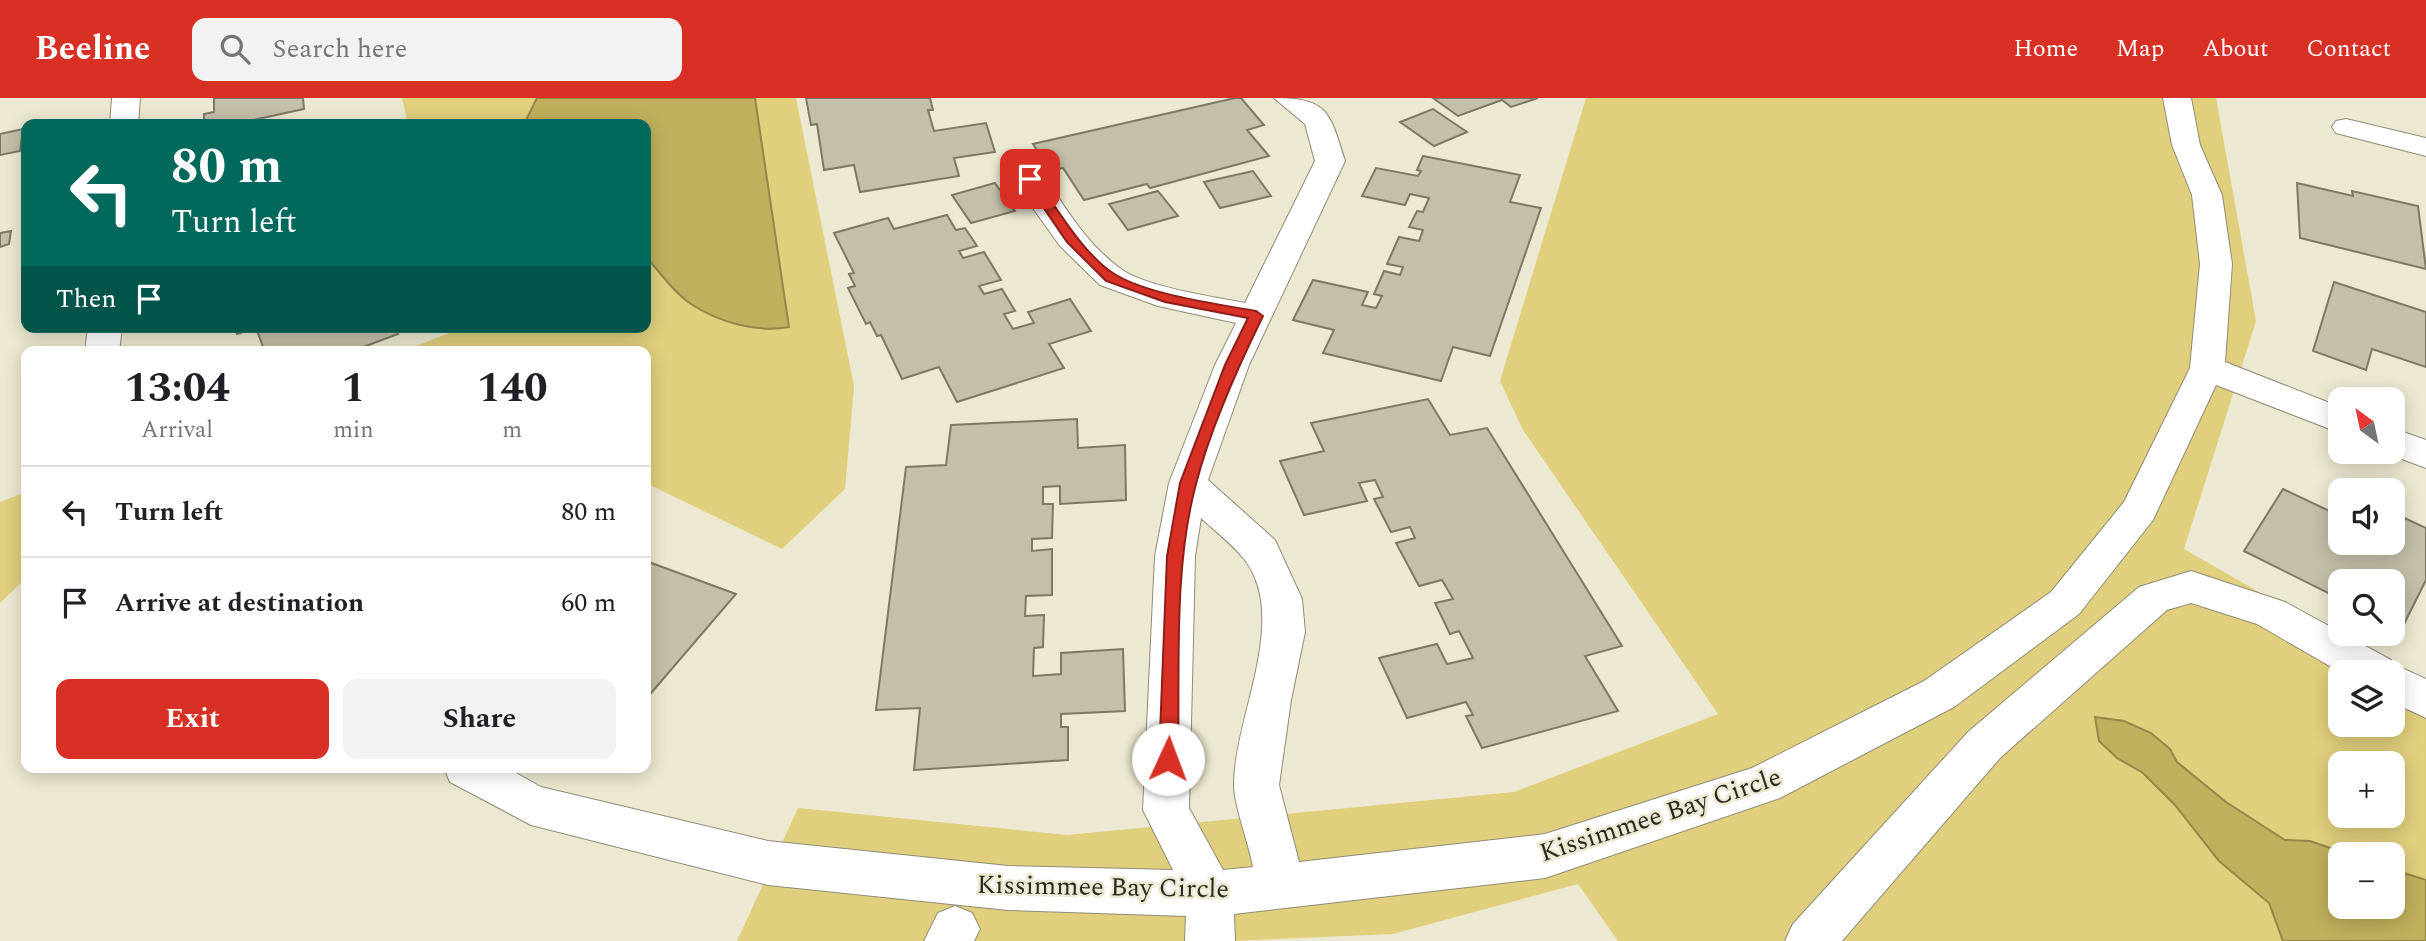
<!DOCTYPE html>
<meta charset="utf-8">
<style>
:root{--surface:#fff;--page:#f2f2f2;--text:#202124;--muted:#757577;--line:#e0e0e0;--accent:#d93025}
body{margin:0;font-family:Spectral,serif;background:var(--page);color:var(--text);height:100vh;display:flex;flex-direction:column;font-size:26px;white-space:nowrap}
*{box-sizing:border-box;margin:0}
p{font-size:23px;color:var(--muted)}
.icon{flex:none;width:38px;height:38px;fill:none;stroke:currentColor;stroke-width:2;stroke-linecap:round;stroke-linejoin:round}
.map{position:relative;flex:1;overflow:hidden}
.panel{position:absolute;left:21px;top:248px;width:630px;height:427px;display:flex;flex-direction:column;background:var(--surface);border-radius:14px;box-shadow:0 4px 18px #0003}
.panel>*{flex:none}
.banner{position:absolute;left:21px;top:21px;width:630px;height:214px;border-radius:14px;box-shadow:0 4px 18px #0003;background:#00695c;color:#fff;overflow:hidden}
.needle{width:46px;rotate:327deg}
.controls{position:absolute;left:2328px;top:289px;display:grid;gap:14px}
.controls a{display:grid;place-items:center;width:77px;height:77px;border-radius:14px;background:var(--surface);box-shadow:0 4px 18px #0003;font-size:35px}
.pin{position:absolute;display:grid;place-items:center;width:60px;height:60px;color:#fff;margin:-30px;border-radius:14px;box-shadow:0 4px 10px #0006}
.me{position:absolute;width:77px;margin:-38px;rotate:2deg;stroke-linejoin:round;filter:drop-shadow(0 0 5px #0008)}
.turn{display:flex;align-items:center;gap:24px;height:147px;padding:0 35px;font-size:32px}
.turn .icon{width:91px;height:91px;stroke-width:2.5}
.turn b{display:block;font-size:49px;line-height:60px}
.then{display:flex;align-items:center;height:66px;padding:0 35px;background:#0003;gap:14px;font-size:26px}
.eta{display:flex;justify-content:space-evenly;align-items:center;height:119px;text-align:center}
.eta b{font-size:42px;font-weight:700;line-height:49px}
.cta{display:flex;gap:14px;margin-top:auto;padding:14px 35px}
.cta a{flex:1;height:80px;border-radius:14px;background:var(--accent);color:#fff;font-size:28px;font-weight:700;line-height:80px;text-align:center}
.cta a+a{background:var(--page);color:var(--text)}
ul{padding:0;list-style:none}
li{display:flex;align-items:center;gap:21px;height:91px;padding:0 35px;border-top:2px solid var(--line)}
li div{flex:1}
li b{display:block;font-size:26px}
li em{font-style:normal}
header{display:flex;align-items:center;gap:42px;box-sizing:border-box;height:98px;padding:0 35px;background:var(--accent);color:#fff}
header strong{font-size:33px}
nav{display:flex;gap:38px;margin-inline-start:auto;font-size:24px}
.search{width:490px;height:63px;background:var(--page);display:flex;align-items:center;gap:18px;box-sizing:border-box;padding:0 24px;border-radius:14px;color:var(--muted);font-size:26px}
.map>svg:first-child{display:block}
.green{fill:#e0cf7c;fill-rule:evenodd}
.water{fill:#c0af5c;stroke:#93874a;stroke-width:2}
.building{fill:#c4bfa9;stroke:#7d7965;stroke-width:2}
.lines{fill:none;stroke-linecap:round;stroke-linejoin:round}
.minor-casing{stroke:#908c77;stroke-width:2}
.minor{fill:#fff;fill-rule:evenodd}
.route{fill:#d93025;stroke:#8d1f18;stroke-width:2}
.labels{text-anchor:middle;stroke-width:5;stroke-linejoin:round;paint-order:stroke}
.street-label{font-size:26px;fill:#2b2a21;stroke:#ece8d1}
</style>
<header>
<strong>Beeline</strong>
<div class="search"><svg class="icon" aria-label="search" viewBox="0 0 24 24"><circle cx="10" cy="10" r="6"/><path d="M15 15l6 6"/></svg>Search here</div>
<nav><a>Home</a><a>Map</a><a>About</a><a>Contact</a></nav>
</header>
<div class="map">
<svg width="2426" height="843" viewBox="0 0 2426 843">
<rect width="100%" height="100%" fill="#ece8d1"/>
<g class="green">
<path d="M 402,0 L 796,0 L 854,288 L 845,391 L 782,451 L 646,385 L 646,254 L 489,254 L 484,250 L 474,254 L 400,254 L 465,229 L 646,229 L 646,26 L 408,26 Z"/>
<path d="M 1586,0 L 2216,0 L 2256,223 L 2184,451 L 2426,590 L 2426,843 L 1618,843 L 1578,786 L 1393,836 L 1229,843 L 737,843 L 798,710 L 1067,737 L 1514,694 L 1718,616 L 1523,332 L 1500,283 ZM 2340,574 L 2392,574 L 2392,626 L 2340,626 ZM 2340,665 L 2392,665 L 2392,718 L 2340,718 ZM 2340,756 L 2392,756 L 2392,808 L 2340,808 Z"/>
<path d="M 26,394 L 26,480 L 0,505 L 0,404 Z"/>
</g>
<g class="water">
<path d="M 537,0 L 755,0 L 789,229 C 757,235 718,224 691,206 C 674,195 660,174 646,159 L 646,26 L 524,26 Z"/>
<path d="M 2095,619 L 2124,623 L 2151,635 L 2170,651 L 2177,664 L 2226,704 L 2285,742 L 2310,743 L 2348,756 L 2340,756 L 2340,808 L 2392,808 L 2392,771 L 2426,782 L 2426,843 L 2283,843 L 2269,805 L 2219,763 L 2175,707 L 2143,675 L 2117,660 L 2099,643 Z"/>
</g>
<g class="building">
<path d="M 214,0 L 303,0 L 304,11 L 235,26 L 204,26 L 204,16 L 214,14 Z"/>
<path d="M 806,0 L 930,0 L 933,12 L 928,12 L 934,33 L 986,25 L 995,54 L 954,60 L 959,78 L 860,94 L 854,67 L 824,72 L 817,26 L 811,27 Z"/>
<path d="M 1235,0 L 1241,0 L 1264,27 L 1247,32 L 1269,58 L 1150,90 L 1147,86 L 1084,102 L 1063,70 L 1050,73 L 1033,46 Z"/>
<path d="M 1433,0 L 1538,0 L 1511,9 L 1502,2 L 1458,18 Z"/>
<path d="M 1433,11 L 1467,34 L 1434,48 L 1400,24 Z"/>
<path d="M 23,31 L 20,53 L 0,57 L 0,36 Z"/>
<path d="M 1423,58 L 1520,77 L 1510,104 L 1541,110 L 1490,258 L 1453,249 L 1441,283 L 1323,255 L 1334,232 L 1293,222 L 1313,182 L 1368,194 L 1362,207 L 1376,210 L 1382,198 L 1374,196 L 1384,173 L 1400,177 L 1403,169 L 1387,166 L 1399,139 L 1419,143 L 1423,132 L 1409,129 L 1417,113 L 1423,114 L 1429,100 L 1410,96 L 1405,107 L 1362,98 L 1376,70 L 1418,78 L 1421,73 L 1417,72 Z"/>
<path d="M 1253,73 L 1271,98 L 1220,110 L 1204,84 Z"/>
<path d="M 995,85 L 1015,113 L 971,125 L 952,97 Z"/>
<path d="M 2297,85 L 2353,98 L 2352,93 L 2418,108 L 2426,171 L 2300,140 Z"/>
<path d="M 1158,93 L 1178,118 L 1128,132 L 1109,106 Z"/>
<path d="M 947,117 L 956,132 L 965,130 L 977,148 L 959,153 L 963,160 L 984,154 L 1001,182 L 979,188 L 984,196 L 1002,191 L 1015,213 L 1004,216 L 1013,231 L 1034,225 L 1028,214 L 1070,201 L 1091,233 L 1049,246 L 1064,270 L 957,304 L 939,269 L 902,281 L 881,237 L 877,238 L 870,224 L 866,226 L 848,190 L 855,188 L 849,176 L 854,175 L 834,135 L 888,120 L 894,131 Z"/>
<path d="M 11,133 L 9,146 L 0,149 L 0,135 Z"/>
<path d="M 2334,184 L 2426,214 L 2426,269 L 2372,251 L 2366,272 L 2313,253 Z"/>
<path d="M 234,229 L 394,229 L 398,236 L 350,254 L 265,254 L 256,230 L 237,236 Z"/>
<path d="M 1428,301 L 1450,337 L 1487,330 L 1622,548 L 1585,558 L 1618,613 L 1482,650 L 1466,618 L 1473,617 L 1466,604 L 1407,620 L 1379,560 L 1437,546 L 1447,566 L 1473,560 L 1459,533 L 1450,536 L 1435,505 L 1453,501 L 1442,482 L 1419,488 L 1396,445 L 1415,440 L 1410,429 L 1391,434 L 1374,401 L 1383,399 L 1375,382 L 1359,385 L 1367,403 L 1304,417 L 1280,363 L 1324,353 L 1311,325 Z"/>
<path d="M 1077,321 L 1078,350 L 1125,347 L 1126,402 L 1060,406 L 1060,388 L 1043,389 L 1043,406 L 1053,406 L 1052,440 L 1032,441 L 1032,453 L 1052,451 L 1052,497 L 1026,498 L 1025,518 L 1044,517 L 1043,549 L 1034,550 L 1033,578 L 1061,576 L 1061,555 L 1123,551 L 1125,613 L 1061,616 L 1061,629 L 1068,629 L 1068,662 L 914,672 L 920,610 L 876,612 L 906,369 L 946,367 L 951,327 Z"/>
<path d="M 2283,391 L 2340,418 L 2340,444 L 2392,444 L 2392,414 L 2426,430 L 2426,482 L 2401,532 L 2392,527 L 2392,483 L 2340,483 L 2340,501 L 2244,453 Z"/>
<path d="M 646,463 L 736,496 L 646,601 Z"/>
</g>
<g class="lines">
<g class="minor-casing">
<g id="minor">
<path d="M 112,0 L 140,0 L 138,26 L 110,26 Z"/>
<path d="M 1274,0 C 1329,0 1330,15 1345,63 L 1249,267 L 1208,382 L 1275,442 L 1302,501 L 1305,534 L 1291,602 L 1279,687 L 1299,764 L 1545,736 L 1752,670 L 1924,583 L 2051,494 L 2124,404 L 2190,270 L 2200,166 L 2192,97 L 2172,47 L 2163,0 L 2191,0 L 2200,47 L 2222,97 L 2232,166 L 2225,264 L 2340,309 L 2340,335 L 2216,287 L 2153,422 L 2079,516 L 1954,609 L 1780,700 L 1545,780 L 1234,816 L 1235,843 L 1185,843 L 1186,818 L 1008,812 L 768,787 L 531,727 L 450,684 L 444,670 L 507,670 L 541,689 L 768,743 L 1008,768 L 1173,772 L 1143,712 L 1155,458 L 1169,385 L 1215,267 L 1236,225 L 1158,208 L 1100,187 L 1060,148 L 1025,99 L 1006,64 L 1011,58 L 1021,55 L 1031,58 C 1059,98 1080,141 1121,171 C 1145,189 1215,199 1245,205 L 1315,63 L 1305,26 ZM 1201,420 C 1215,433 1232,446 1244,461 C 1290,520 1235,617 1234,685 C 1233,705 1249,746 1253,769 L 1223,772 L 1189,710 L 1195,458 Z"/>
<path d="M 2346,21 L 2426,40 L 2426,58 L 2336,35 L 2332,29 L 2336,23 Z"/>
<path d="M 88,229 L 122,229 L 119,254 L 85,254 Z"/>
<path d="M 2392,330 L 2426,342 L 2426,370 L 2383,354 L 2392,354 Z"/>
<path d="M 2191,473 L 2285,504 L 2391,562 L 2393,566 L 2426,581 L 2426,620 L 2392,604 L 2392,574 L 2340,574 L 2257,526 L 2191,505 L 2167,512 L 2000,660 L 1842,843 L 1785,843 L 1793,826 L 1968,634 L 2139,489 Z"/>
<path d="M 955,808 L 972,815 L 980,831 L 974,843 L 924,843 L 938,815 Z"/>
</g>
</g>
<use href="#minor" class="minor"/>
</g>
<path class="route" d="M 1026,79 L 1035,79 C 1055,108 1085,159 1116,177 C 1150,197 1217,206 1256,213 L 1263,218 C 1238,269 1210,331 1196,386 C 1173,471 1180,573 1178,661 L 1175,667 L 1162,667 L 1159,661 L 1167,458 L 1180,385 L 1225,267 L 1248,220 L 1165,204 L 1106,183 L 1067,144 L 1024,81 Z"/>
<g class="labels">
<g class="street-label">
<text transform="translate(1660 716) rotate(-18)" y="9">Kissimmee Bay Circle</text>
<text transform="translate(1103 788) rotate(1)" y="9">Kissimmee Bay Circle</text>
</g>
</g>
</svg>
<div class="controls">
<a><svg class="needle" viewBox="-14 -14 28 28"><path d="M0-13l5 13h-10z" fill="#e53935"/><path d="M0 13l5-13h-10z" fill="#757577"/></svg></a>
<a><svg class="icon" aria-label="sound" viewBox="0 0 24 24"><path d="M4 9h4l5-4v14l-5-4H4zM17 9q2 3 0 6"/></svg></a>
<a><svg class="icon" aria-label="search" viewBox="0 0 24 24"><circle cx="10" cy="10" r="6"/><path d="M15 15l6 6"/></svg></a>
<a><svg class="icon" aria-label="layers" viewBox="0 0 24 24"><path d="M12 4l9 5-9 5-9-5zM3 14l9 5 9-5"/></svg></a>
<a>+</a>
<a>−</a>
</div>
<div class="pin" style="left:1030px;top:81px;background:#d93025"><svg class="icon" aria-label="arrive" viewBox="0 0 24 24"><path d="M6 21V4h12l-3 4 3 4H6"/></svg></div>
<svg class="me" style="left:1168px;top:661px" viewBox="-20 -20 40 40"><circle r="19" fill="#fff"/><path d="M0-13L10 11 0 6-10 11z" fill="#d93025"/></svg>
<div class="banner">
<div class="turn"><svg class="icon" aria-label="left" viewBox="0 0 24 24"><path d="M17 20v-9H6M10 6l-5 5 5 5"/></svg><div><b>80 m</b>Turn left</div></div>
<div class="then">Then<svg class="icon" aria-label="arrive" viewBox="0 0 24 24"><path d="M6 21V4h12l-3 4 3 4H6"/></svg></div>
</div>
<section class="panel">
<div class="eta">
<div><b>13:04</b><p>Arrival</p></div>
<div><b>1</b><p>min</p></div>
<div><b>140</b><p>m</p></div>
</div>
<ul>
<li><svg class="icon" aria-label="left" viewBox="0 0 24 24"><path d="M17 20v-9H6M10 6l-5 5 5 5"/></svg><div><b>Turn left</b></div><em>80 m</em></li>
<li><svg class="icon" aria-label="arrive" viewBox="0 0 24 24"><path d="M6 21V4h12l-3 4 3 4H6"/></svg><div><b>Arrive at destination</b></div><em>60 m</em></li>
</ul>
<div class="cta"><a>Exit</a><a>Share</a></div>
</section>
</div>
